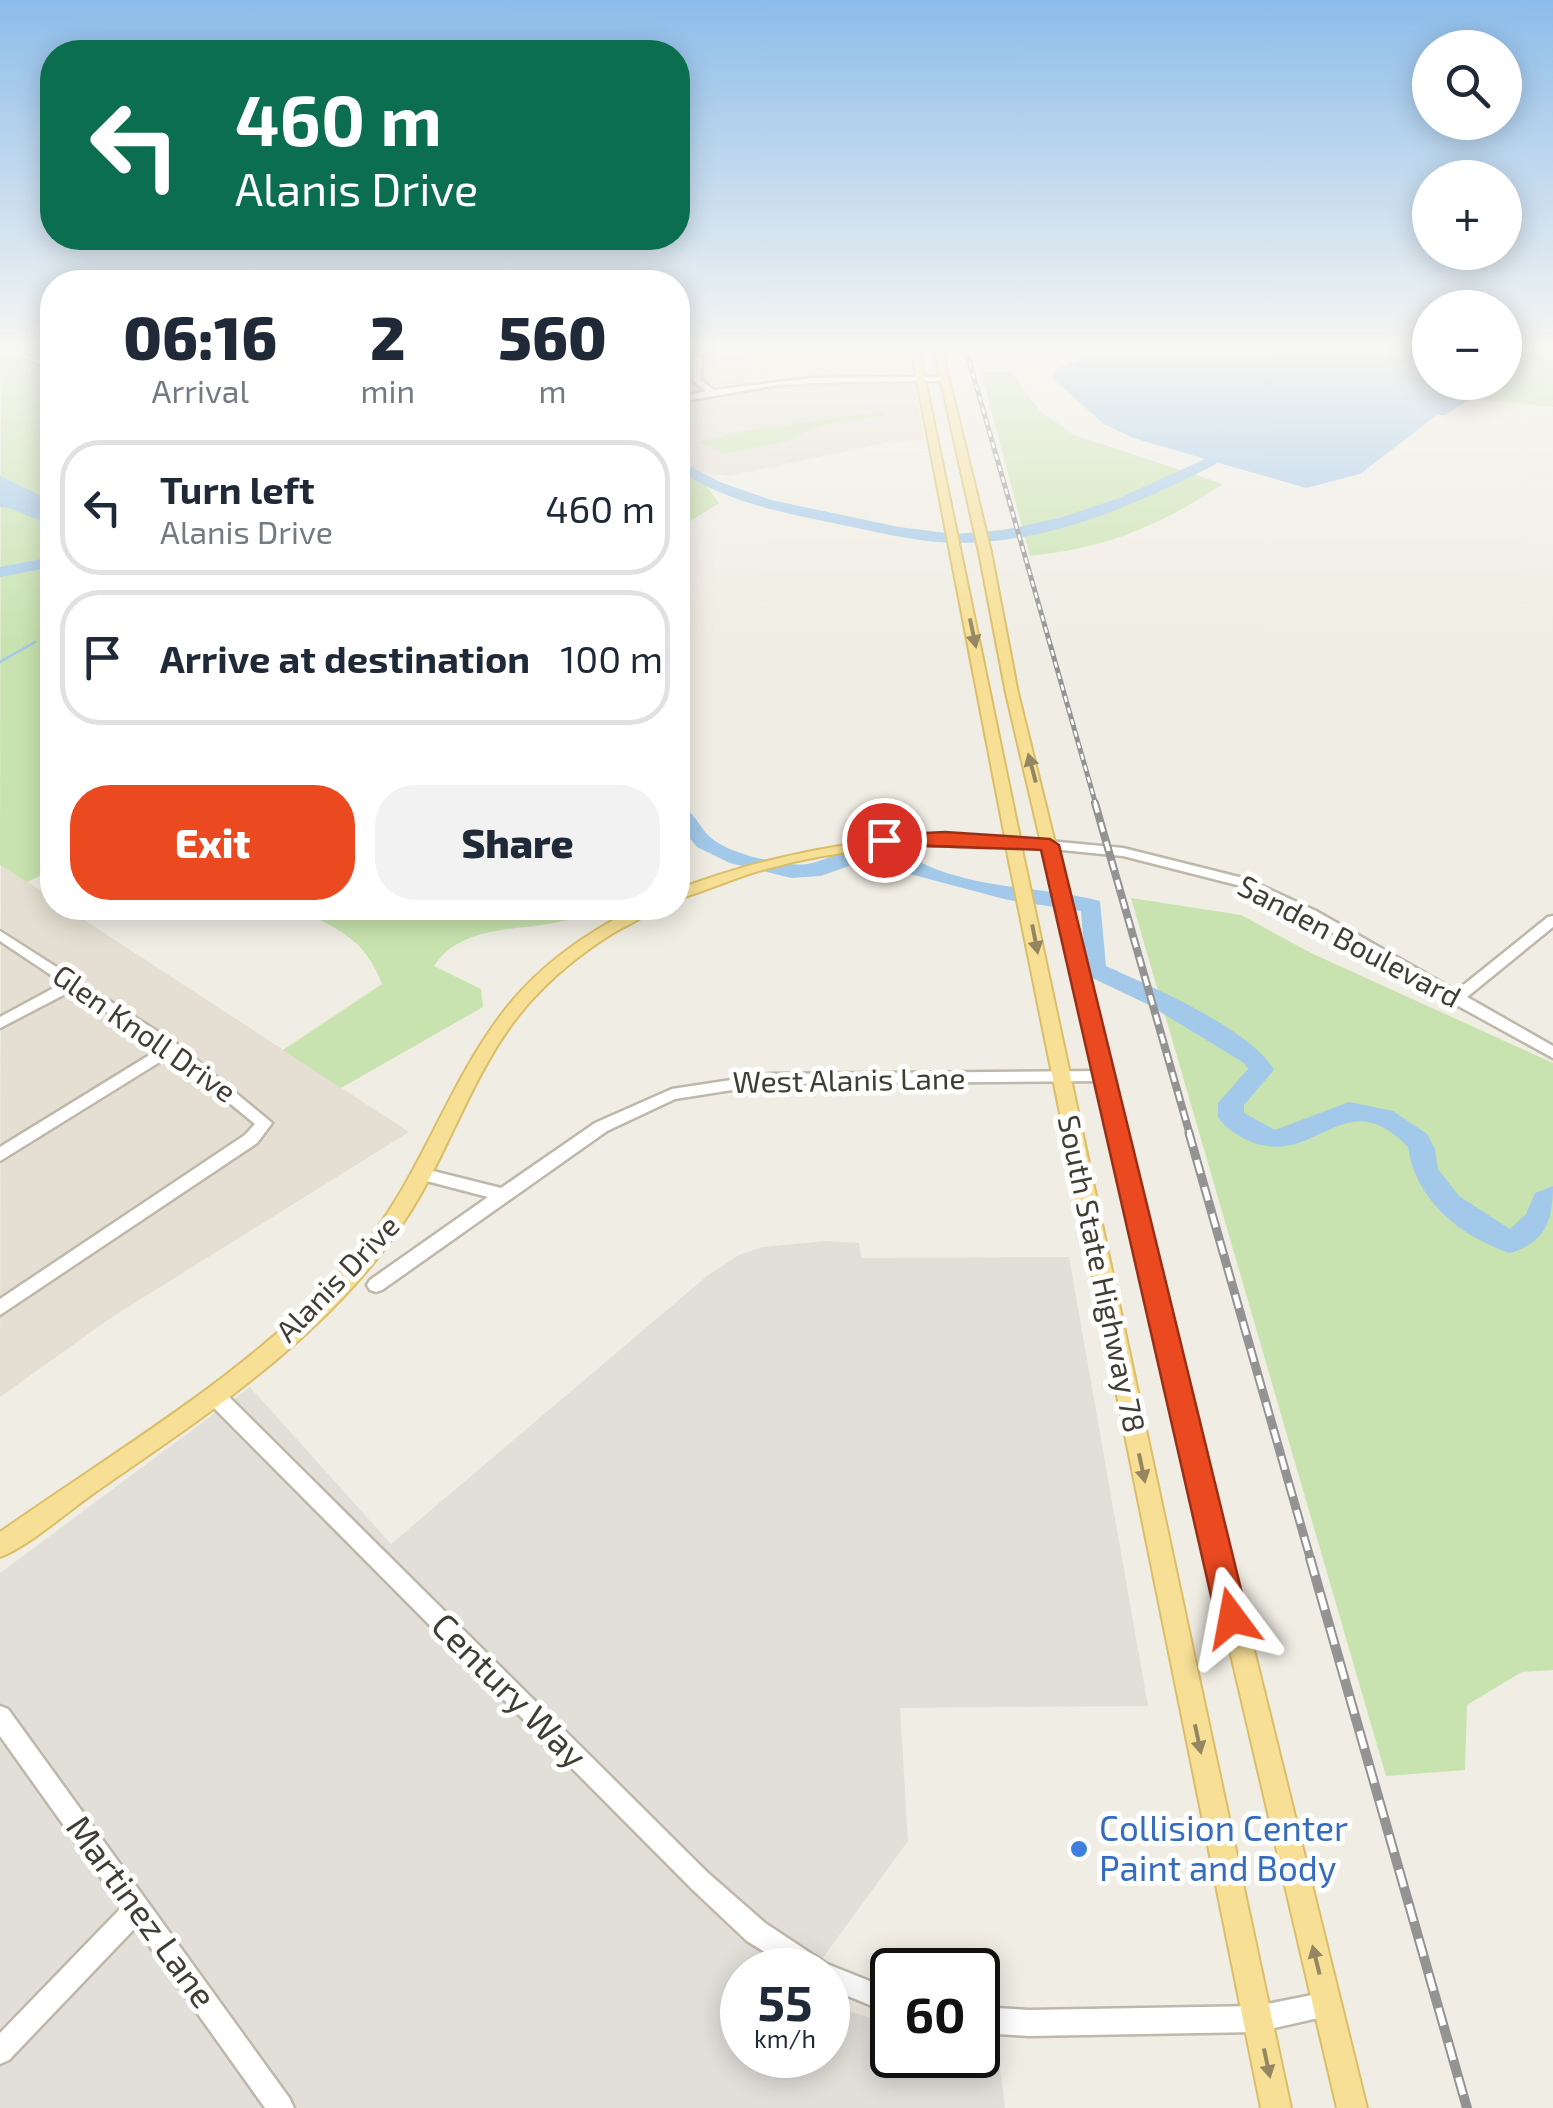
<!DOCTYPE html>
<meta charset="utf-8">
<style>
:root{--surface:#fff;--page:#f2f2f3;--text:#1f2937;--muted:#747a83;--line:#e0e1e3;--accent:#eb4920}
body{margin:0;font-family:"Exo 2",sans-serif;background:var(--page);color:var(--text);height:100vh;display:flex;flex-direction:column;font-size:38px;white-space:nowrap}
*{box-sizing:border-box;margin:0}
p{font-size:32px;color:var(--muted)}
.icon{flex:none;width:55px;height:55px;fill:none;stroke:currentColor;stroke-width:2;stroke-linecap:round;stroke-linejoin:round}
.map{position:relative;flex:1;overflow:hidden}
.side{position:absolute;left:40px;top:270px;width:650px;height:650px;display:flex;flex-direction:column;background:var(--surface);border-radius:40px;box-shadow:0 5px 25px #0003}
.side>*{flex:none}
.hud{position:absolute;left:40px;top:40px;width:650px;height:210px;border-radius:40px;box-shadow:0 5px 25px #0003;background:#0b6e4f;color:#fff;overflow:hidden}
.fabs{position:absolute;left:1412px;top:30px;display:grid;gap:20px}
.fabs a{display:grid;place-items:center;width:110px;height:110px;border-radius:50%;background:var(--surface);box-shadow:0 5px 25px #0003;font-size:50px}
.speed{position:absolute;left:720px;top:1948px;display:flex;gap:20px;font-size:50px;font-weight:700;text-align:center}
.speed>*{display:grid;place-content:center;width:130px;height:130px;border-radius:50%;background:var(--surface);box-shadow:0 5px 25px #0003;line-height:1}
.speed small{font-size:25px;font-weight:400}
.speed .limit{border:5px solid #111;border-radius:15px;background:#fff;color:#111}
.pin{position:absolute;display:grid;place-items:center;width:85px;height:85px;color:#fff;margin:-42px;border:5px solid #fff;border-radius:50%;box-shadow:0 2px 10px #0007}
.me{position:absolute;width:110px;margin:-55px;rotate:347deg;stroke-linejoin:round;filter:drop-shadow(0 0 8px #0008)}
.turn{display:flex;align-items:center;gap:35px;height:210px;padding:0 30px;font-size:45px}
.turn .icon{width:130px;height:130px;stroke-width:2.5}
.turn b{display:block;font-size:70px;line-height:85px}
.eta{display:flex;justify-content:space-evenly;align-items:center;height:170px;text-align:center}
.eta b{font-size:60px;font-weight:800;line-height:70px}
.action{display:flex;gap:20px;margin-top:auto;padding:20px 30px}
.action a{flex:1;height:115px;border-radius:40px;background:var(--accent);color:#fff;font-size:40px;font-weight:800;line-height:115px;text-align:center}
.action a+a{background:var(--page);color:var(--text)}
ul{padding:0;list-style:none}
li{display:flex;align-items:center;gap:30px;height:135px;margin:0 20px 15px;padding:0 10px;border:5px solid var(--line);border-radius:40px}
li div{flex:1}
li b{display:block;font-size:38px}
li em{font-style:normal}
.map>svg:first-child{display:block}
.residential{fill:#e4dfd2}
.commercial{fill:#f2e5cf}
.industrial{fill:#e2dfd9}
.green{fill:#c8e3af}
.water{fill:#a3c9ea}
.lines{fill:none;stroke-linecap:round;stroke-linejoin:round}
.stream{stroke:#a3c9ea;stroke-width:2.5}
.river{fill:#a3c9ea;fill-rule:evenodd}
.minor-casing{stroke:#beb8aa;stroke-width:5}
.major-casing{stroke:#dabe68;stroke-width:4}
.minor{fill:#fff;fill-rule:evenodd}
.major{fill:#f7e096;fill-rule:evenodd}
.rail-far3-casing{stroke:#939393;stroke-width:5}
.rail-far2-casing{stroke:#939393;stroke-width:8}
.rail-far1-casing{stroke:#939393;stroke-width:9}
.rail-casing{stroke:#939393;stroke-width:10}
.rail-far3{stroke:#fff;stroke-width:2.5;stroke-dasharray:6;stroke-linecap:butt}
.rail-far2{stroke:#fff;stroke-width:4;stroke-dasharray:10;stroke-linecap:butt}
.rail-far1{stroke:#fff;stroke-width:5;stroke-dasharray:14;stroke-linecap:butt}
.rail{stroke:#fff;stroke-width:6;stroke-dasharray:18;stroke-linecap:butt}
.oneway{fill:#938660}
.route{fill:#eb4920;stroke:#992f15;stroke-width:2.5}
.shop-dot{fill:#3f7fe0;stroke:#fff;stroke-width:4}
.labels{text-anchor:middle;stroke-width:10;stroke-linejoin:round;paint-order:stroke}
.street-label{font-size:30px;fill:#423d34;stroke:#fff}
.near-street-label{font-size:35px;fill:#423d34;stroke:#fff}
.near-shop-label{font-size:35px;fill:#366cbe;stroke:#fff;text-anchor:start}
</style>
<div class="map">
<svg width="1553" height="2108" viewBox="0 0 1553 2108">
<rect width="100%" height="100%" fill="#f0ede4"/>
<g class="residential">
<path d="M 693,350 L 751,350 L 753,385 L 815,379 L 915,382 L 923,440 L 894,441 L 729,476 L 696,472 L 678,462 L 678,353 Z"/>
<path d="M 1,864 L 52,898 L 52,908 L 66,908 L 409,1132 L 112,1317 L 0,1397 Z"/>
</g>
<path class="commercial" d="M 751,350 L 909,350 L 913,376 L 830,374 L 753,379 Z"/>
<path class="industrial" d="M 826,1241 L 859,1243 L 861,1258 L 1069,1257 L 1148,1706 L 900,1708 L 908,1841 L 814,1970 L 742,1970 L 742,2055 L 828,2055 L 828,2004 L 892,2025 L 892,2055 L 978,2055 L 978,2049 L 998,2054 L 1005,2108 L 0,2108 L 0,1573 L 250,1387 L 391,1544 L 707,1276 L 739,1255 L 763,1247 Z"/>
<g class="green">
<path d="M 1,350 L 52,371 L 52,870 L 27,882 L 0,865 Z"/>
<path d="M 1505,350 L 1553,350 L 1553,407 L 1477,399 L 1480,387 L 1476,383 L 1505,382 Z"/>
<path d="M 981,372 L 1011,372 L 1040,411 L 1074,435 L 1223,484 C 1156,527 1110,547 1030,556 Z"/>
<path d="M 882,412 L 883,416 L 821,425 L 787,441 L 723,454 L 700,442 L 743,431 Z"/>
<path d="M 678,462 L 696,472 L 719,503 L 678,529 Z"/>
<path d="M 1131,898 L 1241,915 L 1311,953 L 1553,1063 L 1553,1670 L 1522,1672 L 1467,1705 L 1465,1770 L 1386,1776 Z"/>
<path d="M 297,908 L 597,908 C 548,939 469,913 434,966 L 481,989 L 483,1007 L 341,1088 L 283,1050 L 382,984 C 364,937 338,930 297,908 Z"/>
</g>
<g class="water">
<path d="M 1100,350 L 1430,350 L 1430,382 L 1471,383 L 1478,394 L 1445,415 L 1437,415 L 1360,474 L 1306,488 L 1133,438 L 1104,424 L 1052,378 L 1057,369 Z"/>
<path d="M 0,476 L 52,501 L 52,520 C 33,523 20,508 0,507 Z"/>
</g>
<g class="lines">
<path class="stream" d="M 0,662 L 35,642"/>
<g class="river">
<path d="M 1220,427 L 1227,431 L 1216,464 C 1136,505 1047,544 956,543 C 912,542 870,530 828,522 C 774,511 724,500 678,470 L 678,460 L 720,482 L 771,500 L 899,527 L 954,534 L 1003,530 L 1059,518 L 1119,498 L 1205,459 L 1213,431 Z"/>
<path d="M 52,557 L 52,567 L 0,577 L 0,567 Z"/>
<path d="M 678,805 C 693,809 699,827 710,837 C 728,853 766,861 790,864 C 822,869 848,842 878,843 C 901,844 908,856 926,865 C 978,889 1045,887 1100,901 L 1106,966 C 1150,986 1251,1029 1274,1070 L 1244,1105 L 1244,1113 L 1275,1130 L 1349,1102 L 1393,1111 L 1427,1134 L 1435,1149 L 1438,1169 L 1459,1196 L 1510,1229 L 1526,1214 L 1535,1193 L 1553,1186 C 1553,1220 1546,1242 1510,1253 C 1461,1237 1415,1200 1408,1147 C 1344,1080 1316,1169 1249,1141 C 1238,1136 1224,1127 1218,1117 L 1218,1103 L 1248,1069 L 1244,1063 L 1149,1005 L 1086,975 L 1081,911 L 1008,900 L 910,874 L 890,858 L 877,856 L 821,876 L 791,878 L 730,863 L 697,847 L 678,824 Z"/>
</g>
<g class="minor-casing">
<g id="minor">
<path d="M 6,350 L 16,350 L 52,365 L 52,369 Z"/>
<path d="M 698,356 L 702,358 L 701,380 L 714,390 L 810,378 L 943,377 L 947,379 L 943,381 L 842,382 L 778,385 L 678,402 L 678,398 L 706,391 L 693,381 L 694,358 Z"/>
<path d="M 1016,838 L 1123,848 L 1247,879 L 1316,911 L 1456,991 L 1548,917 L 1553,916 L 1553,927 L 1467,997 L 1553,1046 L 1553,1058 L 1451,1002 L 1306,917 L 1237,885 L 1123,856 L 1012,845 L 1010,842 Z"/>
<path d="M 0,931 L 177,1044 L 272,1123 L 257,1143 L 0,1315 L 0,1299 L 245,1135 L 255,1124 L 171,1055 L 0,1161 L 0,1147 L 161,1048 L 73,990 L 0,1028 L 0,1017 L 63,983 L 0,941 Z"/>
<path d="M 1105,1071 L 1113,1076 L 1105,1081 L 770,1084 L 675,1099 L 607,1131 L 382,1290 L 376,1292 L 370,1290 L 367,1285 L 370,1280 L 488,1197 L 419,1179 L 417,1175 L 419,1171 L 425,1169 L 501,1188 L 595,1123 L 672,1089 L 770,1074 Z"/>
<path d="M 215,1388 L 222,1390 L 708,1873 L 765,1923 L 827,1964 L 892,1990 L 892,2014 L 828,1988 L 828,1970 L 794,1970 L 747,1941 L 692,1889 L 208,1402 L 206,1396 L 208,1390 Z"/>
<path d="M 0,1706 L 8,1709 L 290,2099 L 294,2108 L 265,2108 L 136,1927 L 9,2060 L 0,2064 L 0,2033 L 122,1907 L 0,1736 Z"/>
<path d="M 1327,1992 L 1336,1996 L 1340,2005 L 1336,2014 L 1257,2032 L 1029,2036 L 978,2033 L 978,2007 L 1029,2010 L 1257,2006 Z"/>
</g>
</g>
<g class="major-casing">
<g id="major">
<path d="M 911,350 L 919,350 L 1020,838 L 1023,842 L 1021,845 L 1291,2108 L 1261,2108 L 1006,846 C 925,843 845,847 766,869 C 736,877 707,891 678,899 L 678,889 C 787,849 888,832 1005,837 Z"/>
<path d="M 934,350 L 942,350 L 991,552 L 1018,693 L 1367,2108 L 1337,2108 L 1006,693 L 979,552 Z"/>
<path d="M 636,908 L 655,908 C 643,919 624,926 610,935 C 580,954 552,977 529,1003 C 473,1066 451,1151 405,1220 C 329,1336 206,1415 94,1493 C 67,1512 29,1546 0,1557 L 0,1532 C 121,1447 253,1371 352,1260 C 418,1186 443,1092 501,1015 C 536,968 584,934 636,908 Z"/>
</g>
</g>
<use href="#minor" class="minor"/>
<use href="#major" class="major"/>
<g class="rail-far3-casing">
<path id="rail-far3" d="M 966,350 L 1096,805"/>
</g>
<g class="rail-far2-casing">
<path id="rail-far2" d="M 1095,803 L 1190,1135"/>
</g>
<g class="rail-far1-casing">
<path id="rail-far1" d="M 1189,1133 L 1311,1561"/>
</g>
<g class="rail-casing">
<path id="rail" d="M 1310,1558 L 1467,2108"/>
</g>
<use href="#rail-far3" class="rail-far3"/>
<use href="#rail-far2" class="rail-far2"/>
<use href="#rail-far1" class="rail-far1"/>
<use href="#rail" class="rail"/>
</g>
<defs><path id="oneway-solid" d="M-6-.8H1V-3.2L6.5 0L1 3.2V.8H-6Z" transform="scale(2.5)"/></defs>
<g class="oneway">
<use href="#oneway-solid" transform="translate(973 633) rotate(78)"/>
<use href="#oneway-solid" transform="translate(1032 768) rotate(-105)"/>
<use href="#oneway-solid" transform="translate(1035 939) rotate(79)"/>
<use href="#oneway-solid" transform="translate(1142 1468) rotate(78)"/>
<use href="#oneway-solid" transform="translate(1198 1739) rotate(78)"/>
<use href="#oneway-solid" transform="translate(1316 1960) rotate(-104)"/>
<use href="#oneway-solid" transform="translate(1267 2063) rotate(78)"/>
</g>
<linearGradient id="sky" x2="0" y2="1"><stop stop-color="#8cbce9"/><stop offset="0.54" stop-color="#f8f7f3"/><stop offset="1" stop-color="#f8f7f3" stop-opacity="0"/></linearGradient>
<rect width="1553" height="645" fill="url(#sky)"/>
<path class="route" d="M 945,832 L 1050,839 L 1059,845 L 1248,1618 L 1243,1629 L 1232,1633 L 1221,1629 L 1216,1618 L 1041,850 C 1018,848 881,847 874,840 L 884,835 Z"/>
<circle class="shop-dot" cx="1079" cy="1849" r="10"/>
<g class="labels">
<g class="street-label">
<text transform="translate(1349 942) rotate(28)" y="10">Sanden Boulevard</text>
<text transform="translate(144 1034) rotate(35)" y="10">Glen Knoll Drive</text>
<text transform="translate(849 1081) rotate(-1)" y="10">West Alanis Lane</text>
<text transform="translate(1101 1274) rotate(78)" y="10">South State Highway 78</text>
<text transform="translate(338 1279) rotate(-46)" y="10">Alanis Drive</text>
</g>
<g class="near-street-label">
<text transform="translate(509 1691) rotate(45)" y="12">Century Way</text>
<text transform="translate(141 1912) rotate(54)" y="12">Martinez Lane</text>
</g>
<g class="near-shop-label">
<text x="1099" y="1841">Collision Center<tspan x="1099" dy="40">Paint and Body</tspan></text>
</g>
</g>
</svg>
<div class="fabs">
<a><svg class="icon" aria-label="search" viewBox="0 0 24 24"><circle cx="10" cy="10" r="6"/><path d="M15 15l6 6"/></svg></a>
<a>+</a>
<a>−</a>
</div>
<div class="speed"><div>55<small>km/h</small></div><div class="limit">60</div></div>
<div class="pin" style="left:884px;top:840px;background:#d93025"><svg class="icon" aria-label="arrive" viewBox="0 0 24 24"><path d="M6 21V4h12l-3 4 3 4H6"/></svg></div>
<svg class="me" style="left:1232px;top:1618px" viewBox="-20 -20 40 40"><path d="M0-17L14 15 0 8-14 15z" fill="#eb4920" stroke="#fff" stroke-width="4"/></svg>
<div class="hud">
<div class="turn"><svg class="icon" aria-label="left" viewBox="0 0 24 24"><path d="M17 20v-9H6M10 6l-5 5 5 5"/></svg><div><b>460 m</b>Alanis Drive</div></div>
</div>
<section class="side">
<div class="eta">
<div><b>06:16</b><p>Arrival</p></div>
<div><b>2</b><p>min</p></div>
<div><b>560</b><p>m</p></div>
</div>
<ul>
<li><svg class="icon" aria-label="left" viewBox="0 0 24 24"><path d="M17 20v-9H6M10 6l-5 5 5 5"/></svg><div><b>Turn left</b><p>Alanis Drive</p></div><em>460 m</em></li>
<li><svg class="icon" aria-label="arrive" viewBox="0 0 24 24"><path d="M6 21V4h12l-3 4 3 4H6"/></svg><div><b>Arrive at destination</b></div><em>100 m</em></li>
</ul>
<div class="action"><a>Exit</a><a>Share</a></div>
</section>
</div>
